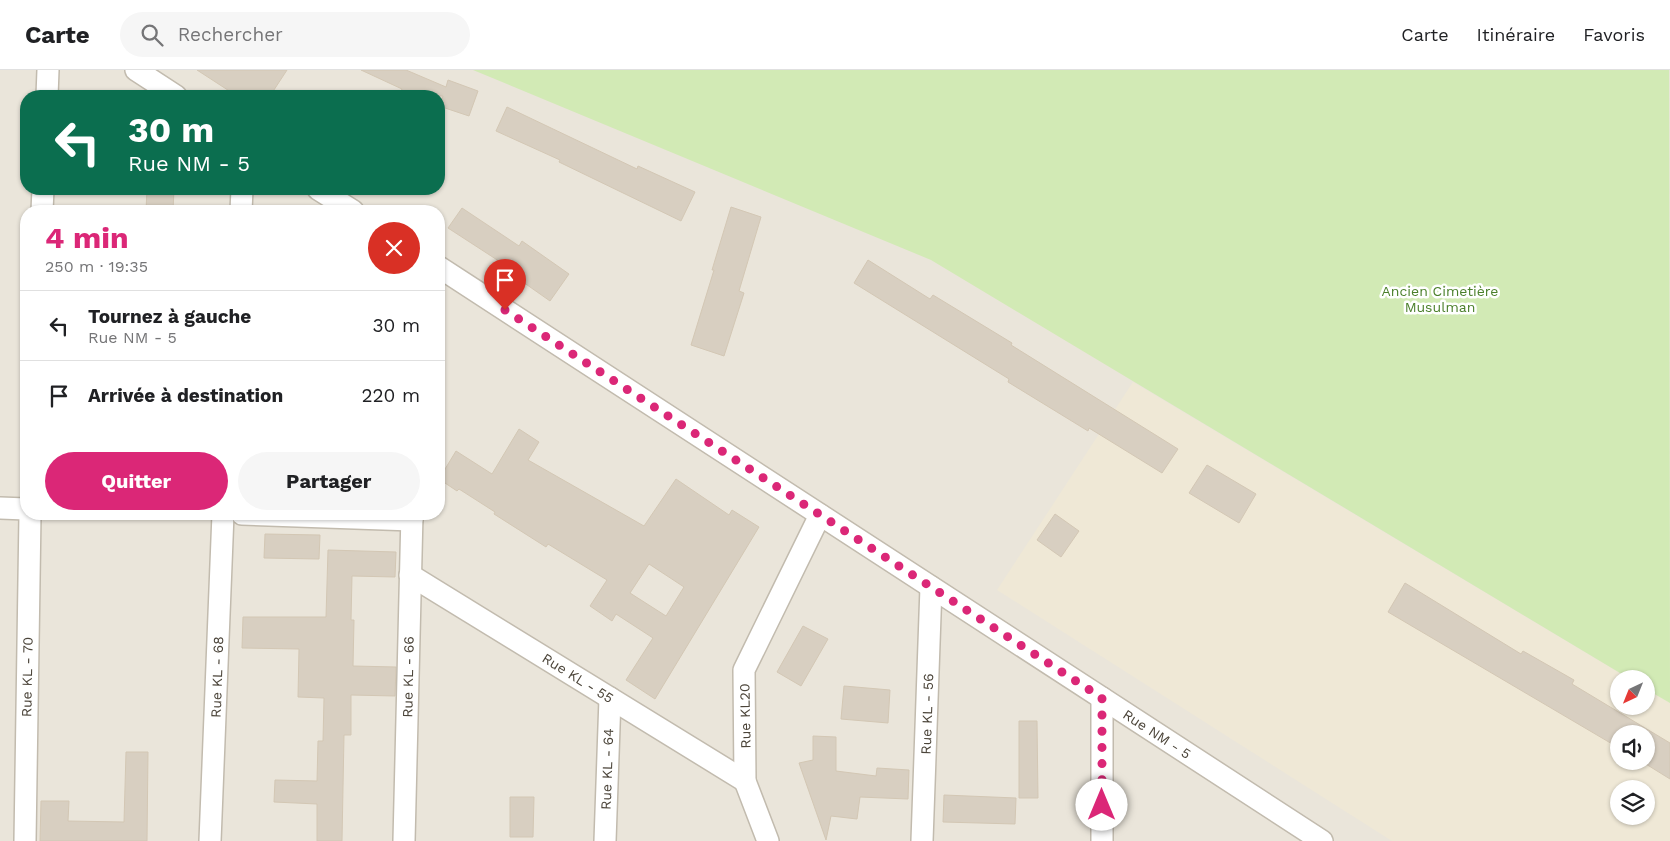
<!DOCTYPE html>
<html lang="fr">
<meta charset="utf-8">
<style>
:root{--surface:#fff;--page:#f6f6f6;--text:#202124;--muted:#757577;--line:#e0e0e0;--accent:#db2777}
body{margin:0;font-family:"Work Sans",sans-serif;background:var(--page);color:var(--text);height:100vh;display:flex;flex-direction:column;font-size:19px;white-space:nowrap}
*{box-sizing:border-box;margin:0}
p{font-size:16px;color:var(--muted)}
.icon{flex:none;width:28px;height:28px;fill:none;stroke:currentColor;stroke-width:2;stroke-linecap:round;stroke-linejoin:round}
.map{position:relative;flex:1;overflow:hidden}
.details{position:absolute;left:20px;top:135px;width:425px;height:315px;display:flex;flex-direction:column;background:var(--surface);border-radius:20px;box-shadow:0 1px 4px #0004}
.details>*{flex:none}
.top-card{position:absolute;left:20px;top:20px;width:425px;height:105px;border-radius:20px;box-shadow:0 1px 4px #0004;background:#0b6e4f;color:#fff;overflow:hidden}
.needle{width:32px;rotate:223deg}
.tools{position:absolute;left:1610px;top:600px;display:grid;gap:10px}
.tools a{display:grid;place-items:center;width:45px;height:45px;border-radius:50%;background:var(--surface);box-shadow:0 1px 4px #0004;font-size:25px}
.pin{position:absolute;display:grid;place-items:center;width:42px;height:42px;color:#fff;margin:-51px -21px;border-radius:50% 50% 50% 0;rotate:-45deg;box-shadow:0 0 5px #0007}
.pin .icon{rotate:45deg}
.me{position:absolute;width:55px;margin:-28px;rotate:0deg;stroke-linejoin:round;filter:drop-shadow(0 0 4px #0008)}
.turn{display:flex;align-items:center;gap:18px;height:105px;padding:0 25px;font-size:22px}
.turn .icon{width:65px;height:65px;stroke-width:2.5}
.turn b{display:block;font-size:35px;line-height:42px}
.round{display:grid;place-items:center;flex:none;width:52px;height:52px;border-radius:26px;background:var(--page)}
.headline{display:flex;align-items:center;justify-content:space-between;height:85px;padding:0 25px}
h1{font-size:30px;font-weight:700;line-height:38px;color:var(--accent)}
.action{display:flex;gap:10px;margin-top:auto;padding:10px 25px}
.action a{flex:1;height:58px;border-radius:30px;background:var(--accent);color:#fff;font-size:20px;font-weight:700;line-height:58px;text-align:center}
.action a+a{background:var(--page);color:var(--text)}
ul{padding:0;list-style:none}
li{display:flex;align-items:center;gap:15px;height:70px;padding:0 25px;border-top:1px solid var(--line)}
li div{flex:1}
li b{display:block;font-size:19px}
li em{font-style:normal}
header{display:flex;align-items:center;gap:30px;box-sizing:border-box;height:70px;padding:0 25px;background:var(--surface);border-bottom:1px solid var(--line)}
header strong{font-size:24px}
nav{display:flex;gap:28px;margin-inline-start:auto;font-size:18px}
.search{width:350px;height:45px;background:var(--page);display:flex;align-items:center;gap:12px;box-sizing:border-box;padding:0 18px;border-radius:28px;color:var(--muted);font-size:19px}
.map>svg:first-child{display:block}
.residential{fill:#eae5da;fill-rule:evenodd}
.education{fill:#efe8d6;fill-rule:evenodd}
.green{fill:#d2eab5}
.building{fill:#d8cfc1;stroke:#d3c7b4;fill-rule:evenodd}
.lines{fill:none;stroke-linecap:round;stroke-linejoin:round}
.minor-casing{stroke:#c2bbae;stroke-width:24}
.minor{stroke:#fff;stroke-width:21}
.route{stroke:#db2777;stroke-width:9;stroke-dasharray:0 16.2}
.labels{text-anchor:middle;stroke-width:5;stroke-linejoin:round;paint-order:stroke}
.park-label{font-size:14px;fill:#4a7f2a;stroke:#fff}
.street-label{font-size:14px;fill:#4b4439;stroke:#fff}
</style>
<header>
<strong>Carte</strong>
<div class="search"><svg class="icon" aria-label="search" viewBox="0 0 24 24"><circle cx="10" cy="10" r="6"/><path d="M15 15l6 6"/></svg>Rechercher</div>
<nav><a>Carte</a><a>Itinéraire</a><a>Favoris</a></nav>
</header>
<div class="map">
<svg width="1670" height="771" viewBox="0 0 1670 771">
<rect width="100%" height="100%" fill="#f6f3ec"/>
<path class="residential" d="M 0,0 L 1670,0 L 1670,771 L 0,771 ZM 26,26 L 439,26 L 439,119 L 26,119 ZM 26,141 L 439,141 L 439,444 L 26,444 ZM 1619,609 L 1646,609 L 1646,636 L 1619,636 ZM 1619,664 L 1646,664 L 1646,691 L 1619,691 ZM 1619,719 L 1646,719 L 1646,746 L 1619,746 Z"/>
<path class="education" d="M 1133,312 L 1630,609 L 1619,609 L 1619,636 L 1646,636 L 1646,619 L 1670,633 L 1670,771 L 1392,771 L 997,520 ZM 1619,664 L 1646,664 L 1646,691 L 1619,691 ZM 1619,719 L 1646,719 L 1646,746 L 1619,746 Z"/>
<path class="green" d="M 473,0 L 1669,0 L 1670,633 L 1646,619 L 1646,609 L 1630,609 L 931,190 Z"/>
<g class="building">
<path d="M 197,0 L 287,0 L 270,26 L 237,26 Z"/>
<path d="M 361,0 L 406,0 L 446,17 L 448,10 L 478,21 L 469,46 L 439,36 L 443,26 L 413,26 L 401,21 L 402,19 Z"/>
<path d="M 507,37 L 637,99 L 638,96 L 695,122 L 681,151 L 559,92 L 560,90 L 496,61 Z"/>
<path d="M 147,119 L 174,119 L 173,141 L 146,141 Z"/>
<path d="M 731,137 L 761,147 L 739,221 L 744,223 L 724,286 L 691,275 L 714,200 L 712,200 Z"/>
<path d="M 462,138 L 519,176 L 522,171 L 569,204 L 550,231 L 503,198 L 505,195 L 448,158 Z"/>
<path d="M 868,190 L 930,229 L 933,225 L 1012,273 L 1011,275 L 1178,379 L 1162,403 L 1089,358 L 1088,361 L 1008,312 L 1009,309 L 854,213 Z"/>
<path d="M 519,359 L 539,372 L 528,390 L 644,456 L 676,409 L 729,445 L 732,440 L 759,457 L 655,629 L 626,610 L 653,568 L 616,544 L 612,551 L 590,536 L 607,510 L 548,474 L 546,477 L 494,444 L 495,442 L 459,419 L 457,421 L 439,409 L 456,381 L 492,404 ZM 649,494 L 684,517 L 666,546 L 630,523 Z"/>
<path d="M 1207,395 L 1256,424 L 1239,453 L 1189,423 Z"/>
<path d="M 1055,444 L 1079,461 L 1061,487 L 1037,470 Z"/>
<path d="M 265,464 L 320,465 L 319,489 L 264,488 Z"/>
<path d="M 328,480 L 396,482 L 395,507 L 352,506 L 351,550 L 354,550 L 353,596 L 396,597 L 395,626 L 351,625 L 351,665 L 344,665 L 342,771 L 317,771 L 317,734 L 274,732 L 275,710 L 317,711 L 318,671 L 323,671 L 324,628 L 298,627 L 299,579 L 242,578 L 243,547 L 326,547 Z"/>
<path d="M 1405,513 L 1521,584 L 1523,581 L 1574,610 L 1572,614 L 1670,673 L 1670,709 L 1641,691 L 1646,691 L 1646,664 L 1619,664 L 1619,678 L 1388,542 Z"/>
<path d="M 803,556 L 828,569 L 801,616 L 777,602 Z"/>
<path d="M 844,616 L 890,620 L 888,653 L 841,649 Z"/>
<path d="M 1019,651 L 1037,651 L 1038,728 L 1019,728 Z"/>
<path d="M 813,666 L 836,667 L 836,701 L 876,706 L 877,698 L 909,700 L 908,729 L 860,727 L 857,749 L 831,746 L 826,770 L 799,693 L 813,690 Z"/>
<path d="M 126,682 L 148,682 L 147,771 L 40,771 L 41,731 L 69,731 L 68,751 L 124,752 Z"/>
<path d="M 944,725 L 1016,728 L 1015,754 L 943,752 Z"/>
<path d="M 510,727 L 534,727 L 533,767 L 510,767 Z"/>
</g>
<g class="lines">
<g class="minor-casing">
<g id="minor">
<path d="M 136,0 L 176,26"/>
<path d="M 47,26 L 48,0"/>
<path d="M 318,119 L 353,141"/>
<path d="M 42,141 L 43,119"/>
<path d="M 241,141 L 242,119"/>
<path d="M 439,197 L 1322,771"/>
<path d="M 0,438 L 26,439"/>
<path d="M 242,444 L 412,450"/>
<path d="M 410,505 L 745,711"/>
<path d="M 1102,628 L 1102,771"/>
<path d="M 25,771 L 30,444"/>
<path d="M 210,771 L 223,444"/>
<path d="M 404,771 L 412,444"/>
<path d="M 605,771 L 610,628"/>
<path d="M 768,771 L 745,711 L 744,600 L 820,445"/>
<path d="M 922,771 L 931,517"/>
</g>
</g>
<use href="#minor" class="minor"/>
</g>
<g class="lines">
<path class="route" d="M 505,240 L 1102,628 L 1102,735"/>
</g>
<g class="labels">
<g class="park-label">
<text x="1440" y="226">Ancien Cimetière<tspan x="1440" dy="16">Musulman</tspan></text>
</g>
<g class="street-label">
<text transform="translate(27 607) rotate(-89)" y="5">Rue KL - 70</text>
<text transform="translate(217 607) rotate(-88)" y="5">Rue KL - 68</text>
<text transform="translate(408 607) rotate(-89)" y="5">Rue KL - 66</text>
<text transform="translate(578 608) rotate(32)" y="5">Rue KL - 55</text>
<text transform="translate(927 644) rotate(-88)" y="5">Rue KL - 56</text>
<text transform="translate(745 646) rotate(-91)" y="5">Rue KL20</text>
<text transform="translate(1157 664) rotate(33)" y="5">Rue NM - 5</text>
<text transform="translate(607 699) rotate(-88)" y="5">Rue KL - 64</text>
</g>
</g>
</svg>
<div class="tools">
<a><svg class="needle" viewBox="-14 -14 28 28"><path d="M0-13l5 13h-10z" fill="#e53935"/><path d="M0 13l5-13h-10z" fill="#757577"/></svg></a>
<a><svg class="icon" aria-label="sound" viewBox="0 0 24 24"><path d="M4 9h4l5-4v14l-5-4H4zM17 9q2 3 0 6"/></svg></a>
<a><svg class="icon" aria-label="layers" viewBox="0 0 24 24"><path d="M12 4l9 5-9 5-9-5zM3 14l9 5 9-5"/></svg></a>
</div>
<div class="pin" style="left:505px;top:240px;background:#d93025"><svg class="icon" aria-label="arrive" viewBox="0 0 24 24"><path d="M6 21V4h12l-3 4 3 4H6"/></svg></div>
<svg class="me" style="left:1102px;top:735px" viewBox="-20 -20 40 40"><circle r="19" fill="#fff"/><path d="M0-13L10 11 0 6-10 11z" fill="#db2777"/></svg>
<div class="top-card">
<div class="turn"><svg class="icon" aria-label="left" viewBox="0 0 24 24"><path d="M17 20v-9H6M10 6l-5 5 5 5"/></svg><div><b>30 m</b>Rue NM - 5</div></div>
</div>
<section class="details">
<div class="headline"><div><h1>4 min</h1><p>250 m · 19:35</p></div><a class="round" style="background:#d93025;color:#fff"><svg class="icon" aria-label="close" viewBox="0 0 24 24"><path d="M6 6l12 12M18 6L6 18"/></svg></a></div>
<ul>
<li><svg class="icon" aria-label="left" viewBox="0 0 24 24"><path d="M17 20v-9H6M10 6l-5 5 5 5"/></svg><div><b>Tournez à gauche</b><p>Rue NM - 5</p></div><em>30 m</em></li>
<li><svg class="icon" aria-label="arrive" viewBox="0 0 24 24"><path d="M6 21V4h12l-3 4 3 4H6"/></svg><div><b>Arrivée à destination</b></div><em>220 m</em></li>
</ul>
<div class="action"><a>Quitter</a><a>Partager</a></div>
</section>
</div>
